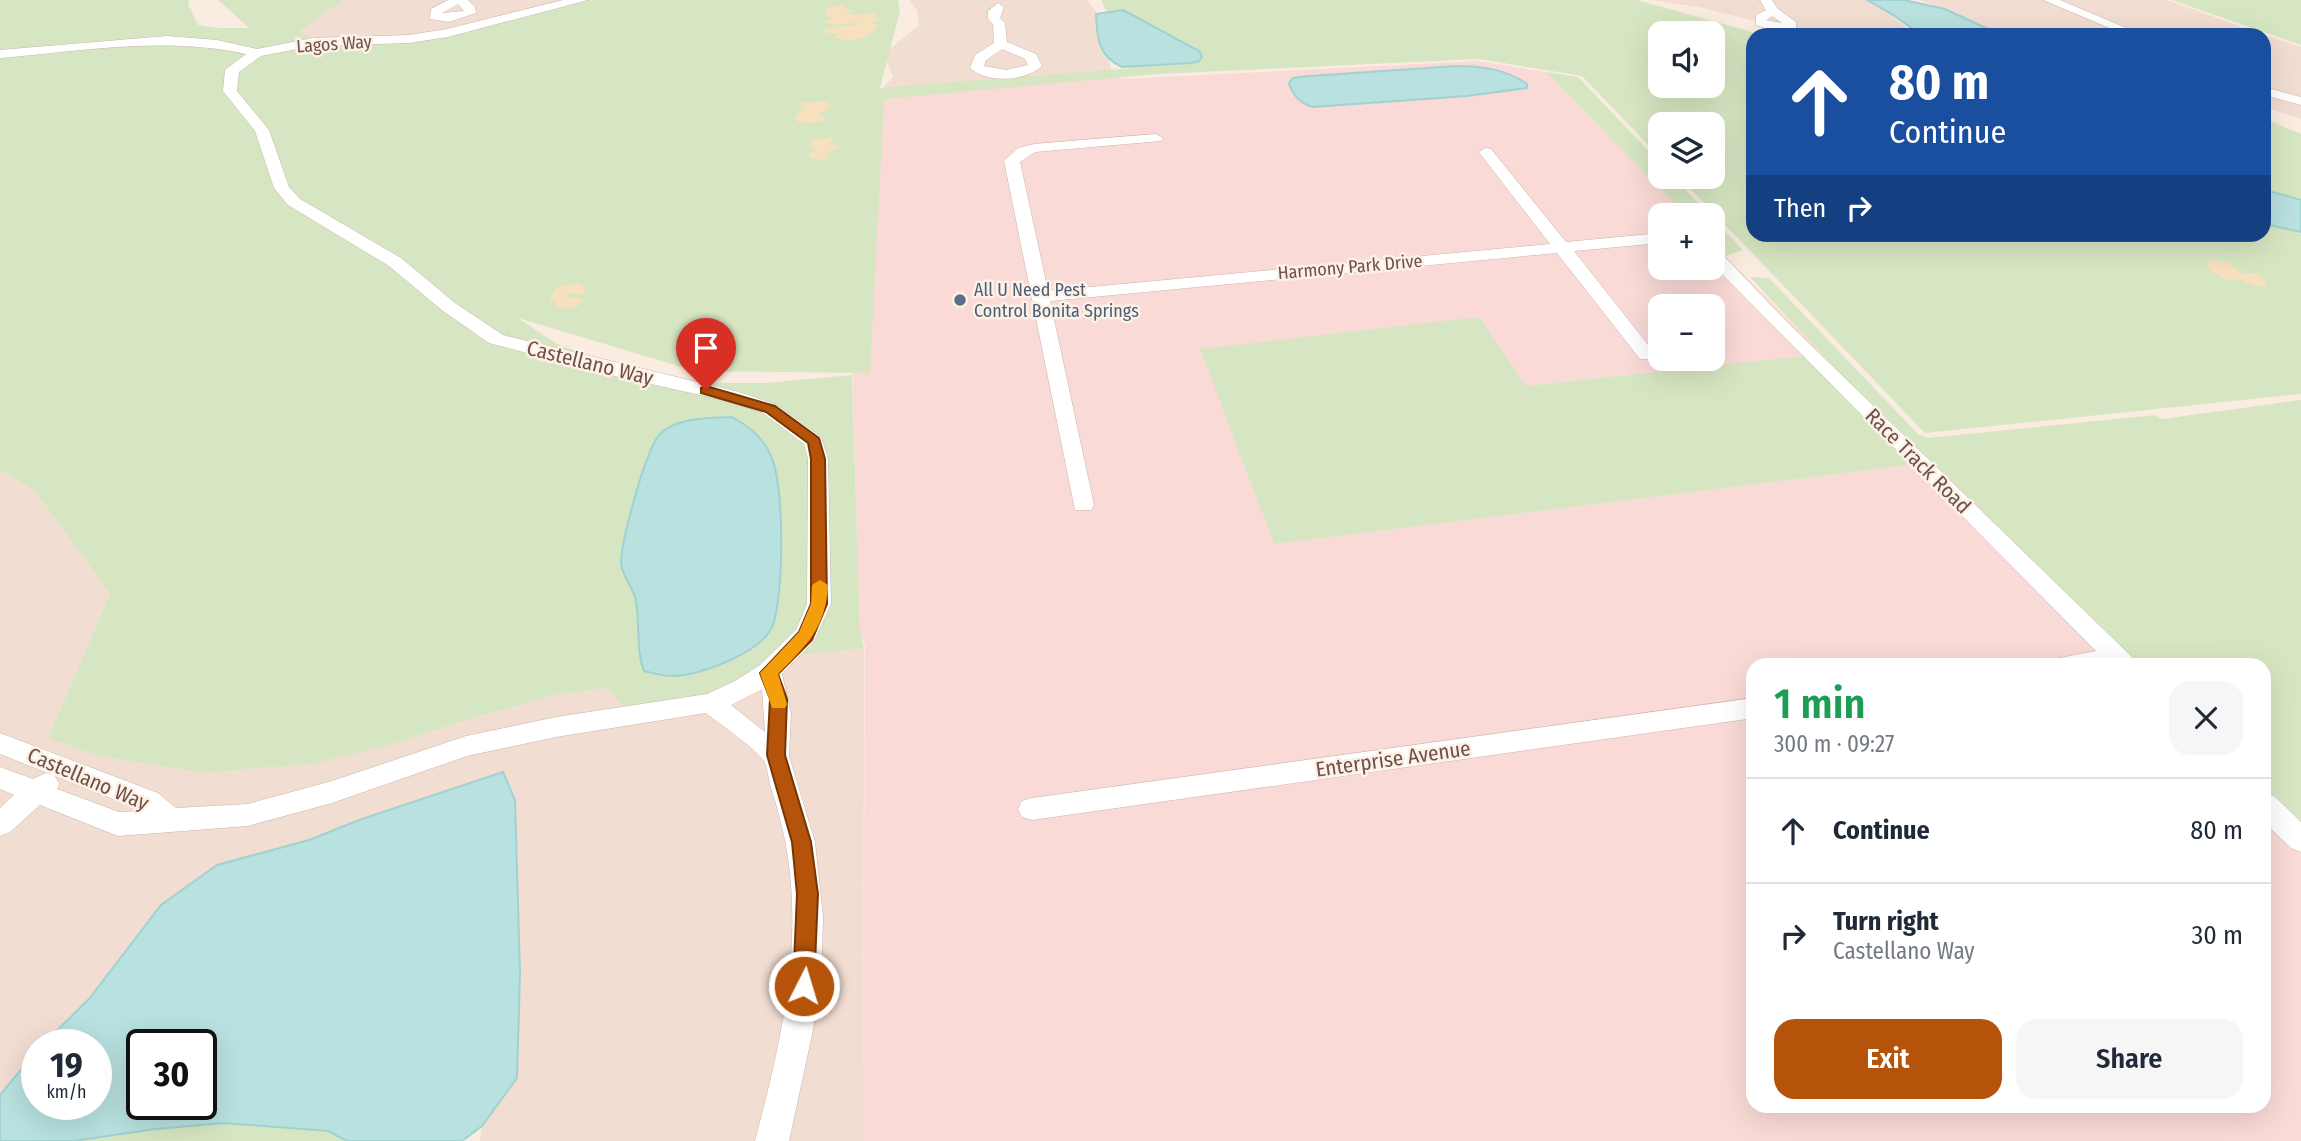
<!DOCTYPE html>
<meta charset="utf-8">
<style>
:root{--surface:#fff;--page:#f6f6f7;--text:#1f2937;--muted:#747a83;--line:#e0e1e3;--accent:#b45309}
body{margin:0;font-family:"Fira Sans Condensed",sans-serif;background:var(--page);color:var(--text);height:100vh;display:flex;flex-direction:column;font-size:26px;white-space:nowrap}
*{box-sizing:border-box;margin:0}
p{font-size:23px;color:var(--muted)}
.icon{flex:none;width:38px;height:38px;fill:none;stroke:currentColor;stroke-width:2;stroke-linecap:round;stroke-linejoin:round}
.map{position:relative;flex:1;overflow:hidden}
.side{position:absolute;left:1746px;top:658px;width:525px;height:455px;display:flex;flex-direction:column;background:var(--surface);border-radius:21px;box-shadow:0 7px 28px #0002}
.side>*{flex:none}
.top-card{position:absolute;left:1746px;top:28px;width:525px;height:214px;border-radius:21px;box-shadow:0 7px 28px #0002;background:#1a4fa0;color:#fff;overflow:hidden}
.fabs{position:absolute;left:1648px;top:21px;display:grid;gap:14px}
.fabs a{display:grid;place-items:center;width:77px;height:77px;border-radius:14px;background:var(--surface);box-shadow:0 7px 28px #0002;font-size:35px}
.speed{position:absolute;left:21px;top:1029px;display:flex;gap:14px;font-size:35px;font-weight:700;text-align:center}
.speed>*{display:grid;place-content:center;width:91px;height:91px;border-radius:50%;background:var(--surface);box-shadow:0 7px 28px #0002;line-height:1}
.speed small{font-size:18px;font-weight:400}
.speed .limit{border:4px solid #111;border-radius:10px;background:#fff;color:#111}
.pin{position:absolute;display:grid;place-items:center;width:60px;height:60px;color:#fff;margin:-72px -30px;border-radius:50% 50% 50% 0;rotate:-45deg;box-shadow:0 0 7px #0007}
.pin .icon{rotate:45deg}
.me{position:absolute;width:77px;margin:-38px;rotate:5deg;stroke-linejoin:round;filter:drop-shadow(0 0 5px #0008)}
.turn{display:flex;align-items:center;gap:24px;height:147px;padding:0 28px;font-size:32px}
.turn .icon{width:91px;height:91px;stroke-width:2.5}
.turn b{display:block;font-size:49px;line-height:60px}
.then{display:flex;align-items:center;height:66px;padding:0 28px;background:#0003;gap:14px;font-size:26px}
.round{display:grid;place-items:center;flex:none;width:74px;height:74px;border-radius:21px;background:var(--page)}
.summary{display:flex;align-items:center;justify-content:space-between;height:119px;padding:0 28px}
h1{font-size:42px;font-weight:600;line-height:52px;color:#1e9e55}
.button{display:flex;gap:14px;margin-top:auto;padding:14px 28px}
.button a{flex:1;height:80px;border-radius:21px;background:var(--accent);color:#fff;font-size:28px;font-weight:600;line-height:80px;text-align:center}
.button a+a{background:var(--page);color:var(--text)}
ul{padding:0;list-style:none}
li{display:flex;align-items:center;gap:21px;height:105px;padding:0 28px;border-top:2px solid var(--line)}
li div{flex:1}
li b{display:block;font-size:26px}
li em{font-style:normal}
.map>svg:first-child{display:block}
.residential{fill:#f1ddd1}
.commercial{fill:#f9dad6;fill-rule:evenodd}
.green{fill:#d7e6c2;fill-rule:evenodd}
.sand{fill:#f7e0be}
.water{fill:#b8e1e0;stroke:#9fd2d1;stroke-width:2;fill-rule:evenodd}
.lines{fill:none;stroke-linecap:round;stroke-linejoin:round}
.minor-casing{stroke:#ccb5ac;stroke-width:1}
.minor{fill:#fff;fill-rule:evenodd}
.route{fill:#b45309;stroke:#753606;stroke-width:2}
.slow{fill:#f59e0b}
.service-dot{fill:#5c6f8a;stroke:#fdf1e7;stroke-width:2.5}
.labels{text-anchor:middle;stroke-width:5;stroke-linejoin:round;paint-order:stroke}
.far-street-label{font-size:18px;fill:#6f514b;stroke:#fdf1e7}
.far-service-label{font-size:18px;fill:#4e5e75;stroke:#fdf1e7;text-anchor:start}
.street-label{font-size:21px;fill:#6f514b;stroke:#fdf1e7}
</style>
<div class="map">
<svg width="2301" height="1141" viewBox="0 0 2301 1141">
<rect width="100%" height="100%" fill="#faece1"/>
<g class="residential">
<path d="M 332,0 L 582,0 L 425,36 L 307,44 L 295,26 Z"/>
<path d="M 909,0 L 1087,0 L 1100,17 L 1113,48 L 1108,59 L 1113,75 L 881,90 L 893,77 L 884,54 L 919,25 L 917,10 Z"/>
<path d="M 1652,0 L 1865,0 L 1893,15 L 1913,35 L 1808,35 L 1699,7 Z"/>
<path d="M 1920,0 L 2167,0 L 2264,35 L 1999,35 Z"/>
<path d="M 2265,35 L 2301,47 L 2301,119 L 2264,107 Z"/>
<path d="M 0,470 L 35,491 L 110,594 L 48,738 L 99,756 L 203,773 L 313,764 L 391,745 L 476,717 L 560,694 L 607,688 L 783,657 L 864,648 L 863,1141 L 480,1141 L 482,1126 L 517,1078 L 520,974 L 515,800 L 503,772 L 359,820 L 309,840 L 217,866 L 161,905 L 89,999 L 42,1045 L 37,1045 L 37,1050 L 0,1095 Z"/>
</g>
<path class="commercial" d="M 1479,61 L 1546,72 L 1686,215 L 1661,215 L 1661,268 L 1713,268 L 1713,244 L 1823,354 L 1526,386 L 1201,349 L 1274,544 L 1926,463 L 2131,665 L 1754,665 L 1754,1106 L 2264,1106 L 2265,802 L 2301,839 L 2301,1141 L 863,1141 L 865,646 L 860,630 L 845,111 L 853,98 L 1113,75 L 1122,79 ZM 1661,306 L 1713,306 L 1713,359 L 1661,359 Z"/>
<g class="green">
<path d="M 0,0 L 189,0 L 188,4 L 198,25 L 219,28 L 249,28 L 218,0 L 343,0 L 299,31 L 318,42 L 403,40 L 582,0 L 898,0 L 900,11 L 880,88 L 1133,68 L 1101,0 L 1637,0 L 1763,35 L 1754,35 L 1754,234 L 2264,234 L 2265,119 L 2301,134 L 2301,394 L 1925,433 L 1679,177 L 1713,177 L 1713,124 L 1661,124 L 1661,158 L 1582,76 L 1479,59 L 1157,74 L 884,99 L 870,373 L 695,371 L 518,318 L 557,344 L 596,359 L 685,383 L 766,383 L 852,375 L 860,630 L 864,648 L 783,657 L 712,698 L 633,717 L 607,688 L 560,694 L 476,717 L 391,745 L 313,764 L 203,773 L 99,756 L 48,738 L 110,594 L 35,491 L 0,470 ZM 1661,33 L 1713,33 L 1713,86 L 1661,86 Z"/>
<path d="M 2172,0 L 2301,0 L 2301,45 Z"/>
<path d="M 1546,72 L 1578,77 L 1661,164 L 1661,177 L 1673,177 L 1710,215 L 1686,215 Z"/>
<path d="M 1713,219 L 1743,250 L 1726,256 L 1713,244 Z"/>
<path d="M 1750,277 L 1769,278 L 1918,434 L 1928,438 L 2155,415 L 2162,419 L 2301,400 L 2301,839 L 2265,802 L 2264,665 L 2131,665 L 1926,463 L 1274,544 L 1200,349 L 1479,317 L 1526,386 L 1822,354 Z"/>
<path d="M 224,1123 L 328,1131 L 347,1141 L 75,1141 L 155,1129 Z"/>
</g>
<g class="sand">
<path d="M 842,5 L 852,11 L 844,15 L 878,13 L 876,17 L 880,20 L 872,23 L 878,26 C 869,38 850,44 835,37 L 838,34 L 826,33 L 824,30 C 827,28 858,24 862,24 C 850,20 836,29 824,21 L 831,18 L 825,14 L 827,8 Z"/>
<path d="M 823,101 L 831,105 L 826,111 L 818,114 L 826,116 L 824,120 L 815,123 L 798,122 L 795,117 L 800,112 L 809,110 L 799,109 L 802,106 L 801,103 Z"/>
<path d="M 831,137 L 833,140 L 828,145 L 837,144 L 839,147 L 827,154 L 831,157 L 822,160 L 810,158 L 809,153 L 816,150 L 810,146 L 810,141 Z"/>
<path d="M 2214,260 L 2229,263 L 2240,273 L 2255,273 L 2267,282 L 2265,286 L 2254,286 L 2236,277 L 2237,280 L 2234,281 C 2221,278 2212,274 2206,263 Z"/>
<path d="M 579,283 L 585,288 L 583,294 L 568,293 L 565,297 L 580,298 L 582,301 C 575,312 567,307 556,307 L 554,301 L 549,300 L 557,287 Z"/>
</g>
<g class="water">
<path d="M 1867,0 L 1904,0 L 1945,9 L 2001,35 L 1921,35 L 1895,16 Z"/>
<path d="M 1123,10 L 1199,51 L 1202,57 L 1199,61 L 1191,63 L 1122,67 C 1098,56 1097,38 1096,14 Z"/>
<path d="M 1456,66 C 1481,66 1506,69 1527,84 L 1527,88 L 1467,96 L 1313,107 C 1301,104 1293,96 1289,83 L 1293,78 L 1310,76 Z"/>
<path d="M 2265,190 L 2301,200 L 2301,232 L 2265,224 Z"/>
<path d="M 732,417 C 748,426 762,436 770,454 C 785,483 784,593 773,625 C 763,652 698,677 671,676 C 662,676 653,673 644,671 C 635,648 641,622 635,597 C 632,586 621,574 621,562 C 622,540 645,450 660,434 C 677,417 710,418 732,417 Z"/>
<path d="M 503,772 L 515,800 L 520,974 L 517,1078 L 482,1126 L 462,1141 L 347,1141 L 328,1131 L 224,1123 L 155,1129 L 74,1141 L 0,1141 L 0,1095 L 37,1050 L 37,1104 L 96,1104 L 96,1045 L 42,1045 L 89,999 L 161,905 L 217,865 L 309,840 L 359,820 ZM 142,1045 L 201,1045 L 201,1104 L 142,1104 Z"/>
</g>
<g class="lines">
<g class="minor-casing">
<g id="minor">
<path d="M 448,0 L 468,0 L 475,7 L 476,13 L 449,22 L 430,19 L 431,9 ZM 458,4 L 464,11 L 442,13 Z"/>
<path d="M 563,0 L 588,0 L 448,37 L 409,43 L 313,46 L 261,56 L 239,72 L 237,91 L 269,130 L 289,187 L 300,199 L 401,258 L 455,303 L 503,335 L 739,392 L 777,405 L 821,437 L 828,459 L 831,604 L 814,641 L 782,674 L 791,714 L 789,756 L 815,842 L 823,917 L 822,955 L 813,1030 L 789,1141 L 755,1141 C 786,1024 812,910 772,791 C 769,782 768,769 764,761 C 759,751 717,722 706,713 L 556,737 L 467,756 L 332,803 L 248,826 L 118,836 L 40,805 L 10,832 L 0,836 L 0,808 L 14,795 L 0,789 L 0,767 L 33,779 L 46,773 L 55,776 L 59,784 L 57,789 L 119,812 L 141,811 L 138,809 L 0,754 L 0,733 L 158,793 L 176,808 L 248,804 L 332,781 L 466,736 L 556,717 L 707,694 L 735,681 L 760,665 L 796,630 L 807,604 L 808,459 L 804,444 L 763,413 L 727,401 L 615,376 L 489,343 L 443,311 L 389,266 L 288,205 L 274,188 L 255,131 L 223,91 L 225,70 L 246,54 C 165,36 82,51 0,58 L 0,50 L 167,36 L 217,40 L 257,49 L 313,38 L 409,35 L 447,29 ZM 762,689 L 765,732 L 731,705 Z"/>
<path d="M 1760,0 L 1772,0 L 1778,9 L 1796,22 L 1796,28 L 1777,32 L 1756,25 L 1756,15 L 1766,10 ZM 1772,16 L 1782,23 L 1766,20 Z"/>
<path d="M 2043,0 L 2060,0 L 2143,35 L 2126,35 Z"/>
<path d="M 998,3 L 1004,7 L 1000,18 L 1005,23 L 1007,42 L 1036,54 L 1042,66 C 1026,81 987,84 970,68 L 975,55 L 994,43 L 993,24 L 988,19 L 988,11 ZM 1002,49 L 1025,59 L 1028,65 L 1006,70 L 984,66 L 986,60 Z"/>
<path d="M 2264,87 L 2301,97 L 2301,105 L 2264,95 Z"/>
<path d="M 1156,134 L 1163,138 L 1161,141 L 1035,152 L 1020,162 L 1048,291 L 1550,244 L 1479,152 L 1486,148 L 1491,149 L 1566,242 L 1661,233 L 1661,243 L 1574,251 L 1656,355 L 1654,359 L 1640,359 L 1557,253 L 1050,301 L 1094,505 L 1091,510 L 1075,510 L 1004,161 L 1018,148 L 1034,144 Z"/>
<path d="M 1713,250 L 1719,251 L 1787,322 L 2134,659 L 2137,665 L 2051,665 L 2054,659 L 2096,651 L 1713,265 Z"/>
<path d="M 1754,698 L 1754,718 L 1032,820 L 1022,817 L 1018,809 L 1022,801 L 1032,798 Z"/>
<path d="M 2264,793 L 2274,796 L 2301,822 L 2301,852 L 2291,848 L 2264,822 Z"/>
</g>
</g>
<use href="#minor" class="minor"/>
</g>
<path class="route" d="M 706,386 L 775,406 L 819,438 L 825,459 L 827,604 L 812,640 L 778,674 L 787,699 L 785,755 L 811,842 L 818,894 L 814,986 L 811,993 L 804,996 L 796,993 L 793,986 L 797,894 L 792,842 L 767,755 L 770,699 L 760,673 L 799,632 L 811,604 L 811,459 L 808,443 L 766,412 L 701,393 L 701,388 Z"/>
<path class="slow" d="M 820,580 L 828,585 C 826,628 806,646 778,674 L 787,704 L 785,708 L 772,708 L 760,673 L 799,632 L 811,604 L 812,585 Z"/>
<circle class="service-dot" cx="960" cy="300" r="7"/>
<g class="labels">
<g class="far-street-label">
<text transform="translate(334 44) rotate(-4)" y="6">Lagos Way</text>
<text transform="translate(1350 267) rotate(-5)" y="6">Harmony Park Drive</text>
</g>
<g class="far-service-label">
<text x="974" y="296">All U Need Pest<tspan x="974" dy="21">Control Bonita Springs</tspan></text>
</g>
<g class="street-label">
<text transform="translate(590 363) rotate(14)" y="7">Castellano Way</text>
<text transform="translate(1918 461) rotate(45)" y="7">Race Track Road</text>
<text transform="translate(1393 759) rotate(-8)" y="7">Enterprise Avenue</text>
<text transform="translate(88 779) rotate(23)" y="7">Castellano Way</text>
</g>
</g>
</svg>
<div class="fabs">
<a><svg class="icon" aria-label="sound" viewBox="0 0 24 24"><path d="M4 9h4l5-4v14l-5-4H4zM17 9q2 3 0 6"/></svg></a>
<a><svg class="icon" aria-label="layers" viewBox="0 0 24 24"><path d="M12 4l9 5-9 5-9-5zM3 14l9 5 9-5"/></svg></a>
<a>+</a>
<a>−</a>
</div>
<div class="speed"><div>19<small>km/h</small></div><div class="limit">30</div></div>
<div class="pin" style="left:706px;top:390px;background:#d93025"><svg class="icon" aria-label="arrive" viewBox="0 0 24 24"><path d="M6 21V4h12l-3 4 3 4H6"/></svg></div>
<svg class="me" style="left:804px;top:986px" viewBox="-20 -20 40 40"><circle r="17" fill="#b45309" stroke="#fff" stroke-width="3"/><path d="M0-11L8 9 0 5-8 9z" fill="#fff"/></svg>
<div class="top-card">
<div class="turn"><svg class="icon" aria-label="ahead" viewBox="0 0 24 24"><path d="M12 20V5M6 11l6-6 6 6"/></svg><div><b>80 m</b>Continue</div></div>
<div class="then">Then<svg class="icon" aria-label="right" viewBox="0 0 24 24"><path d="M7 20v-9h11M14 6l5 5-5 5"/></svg></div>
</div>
<section class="side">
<div class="summary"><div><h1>1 min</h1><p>300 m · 09:27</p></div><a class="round"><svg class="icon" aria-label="close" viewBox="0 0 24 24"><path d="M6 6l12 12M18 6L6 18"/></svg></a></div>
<ul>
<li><svg class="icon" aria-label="ahead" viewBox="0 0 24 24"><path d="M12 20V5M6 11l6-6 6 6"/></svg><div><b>Continue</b></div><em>80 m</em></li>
<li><svg class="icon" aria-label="right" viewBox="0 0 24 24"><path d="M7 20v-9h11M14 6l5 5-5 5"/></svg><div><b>Turn right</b><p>Castellano Way</p></div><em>30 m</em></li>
</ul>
<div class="button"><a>Exit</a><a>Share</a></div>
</section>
</div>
